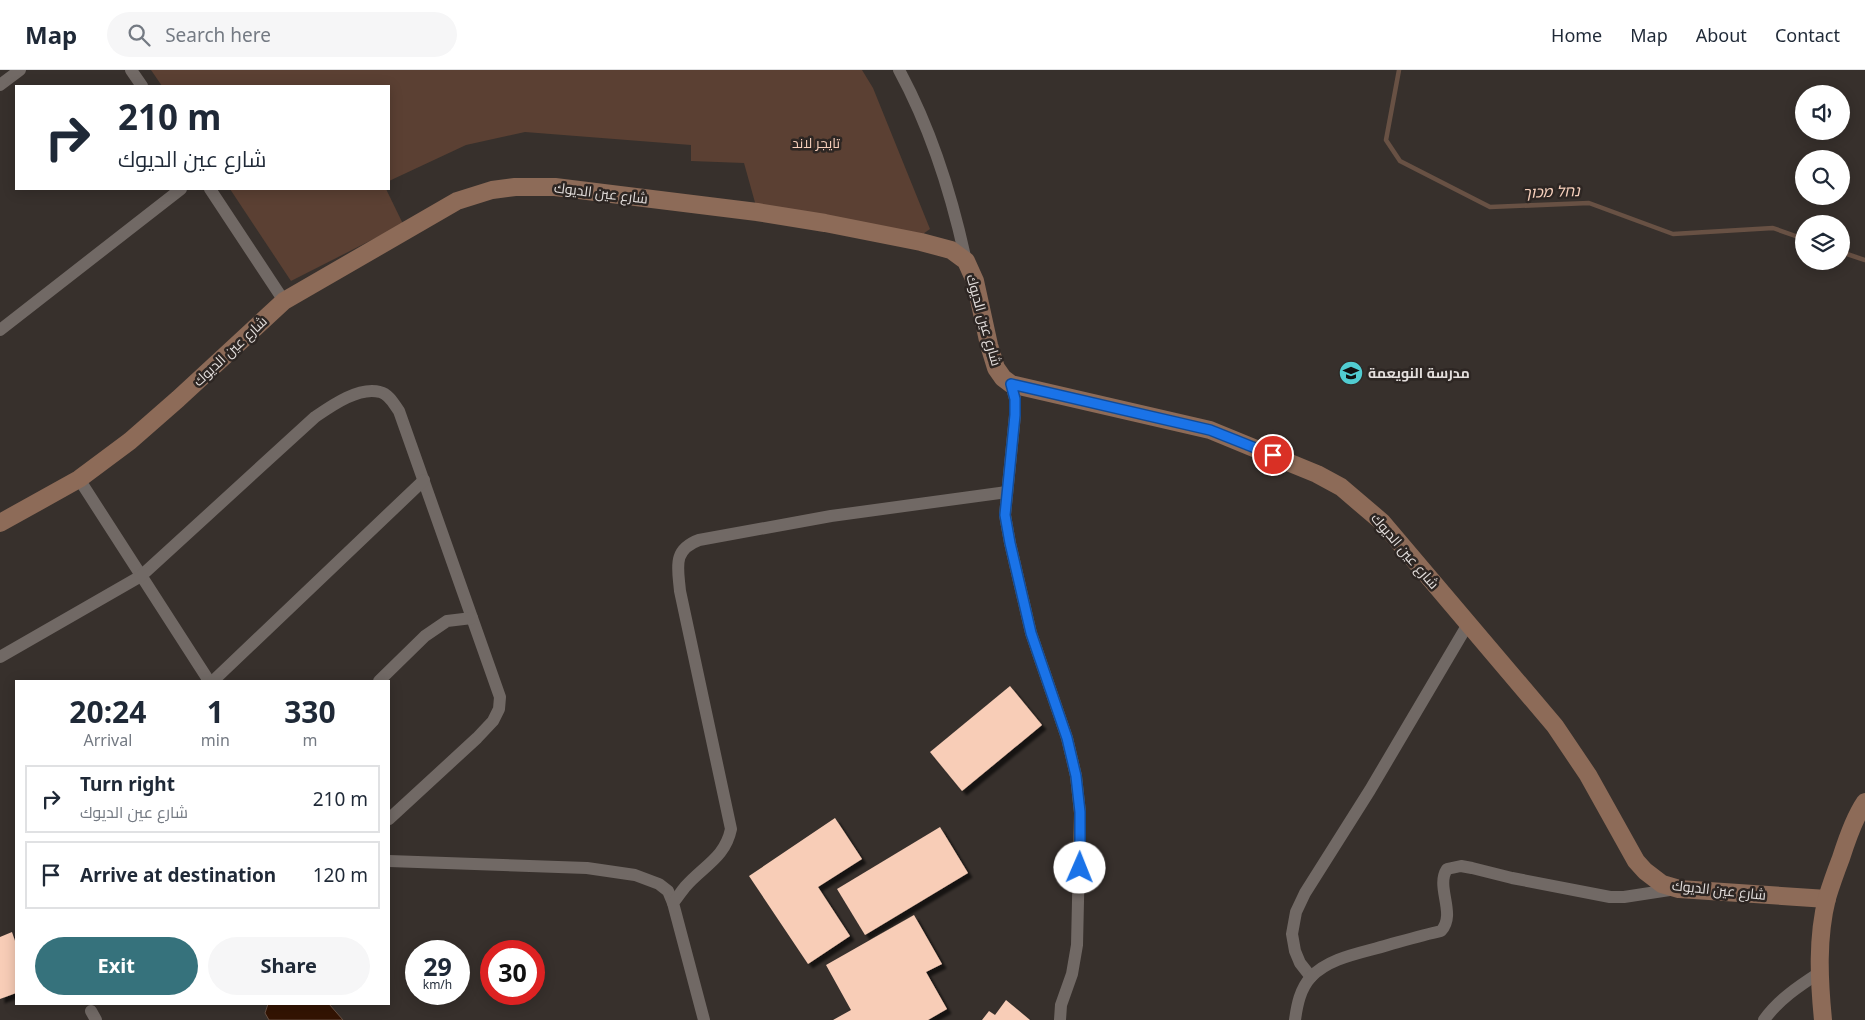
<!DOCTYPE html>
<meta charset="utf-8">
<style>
:root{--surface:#fff;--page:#f6f6f7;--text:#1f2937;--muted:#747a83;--line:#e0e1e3;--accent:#36727c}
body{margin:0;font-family:"Noto Sans",Cairo,"Noto Sans Hebrew",sans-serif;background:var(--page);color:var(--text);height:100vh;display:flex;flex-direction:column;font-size:19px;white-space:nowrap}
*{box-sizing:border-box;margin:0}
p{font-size:16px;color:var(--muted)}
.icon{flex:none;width:28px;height:28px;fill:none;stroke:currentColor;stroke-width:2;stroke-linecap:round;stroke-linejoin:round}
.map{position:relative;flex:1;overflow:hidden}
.sheet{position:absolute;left:15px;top:610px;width:375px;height:325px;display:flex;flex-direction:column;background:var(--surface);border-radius:0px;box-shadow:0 2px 12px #0003}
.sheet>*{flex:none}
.banner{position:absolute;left:15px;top:15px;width:375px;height:105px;border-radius:0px;box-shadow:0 2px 12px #0003;background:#fff;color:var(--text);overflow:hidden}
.tools{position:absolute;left:1795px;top:15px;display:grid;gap:10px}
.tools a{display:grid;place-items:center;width:55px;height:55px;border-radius:50%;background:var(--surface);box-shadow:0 2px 12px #0003;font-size:25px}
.speed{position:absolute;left:405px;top:870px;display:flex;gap:10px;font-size:25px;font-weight:700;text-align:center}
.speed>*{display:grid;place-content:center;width:65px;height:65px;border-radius:50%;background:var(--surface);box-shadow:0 2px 12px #0003;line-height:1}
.speed small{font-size:12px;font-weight:400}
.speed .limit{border:8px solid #d22;background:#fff;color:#111}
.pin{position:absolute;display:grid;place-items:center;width:42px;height:42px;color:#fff;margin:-21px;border:2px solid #fff;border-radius:50%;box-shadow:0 1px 5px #0007}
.me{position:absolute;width:55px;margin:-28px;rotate:1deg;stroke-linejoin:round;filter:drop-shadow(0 0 4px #0008)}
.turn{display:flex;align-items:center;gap:18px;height:105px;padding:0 20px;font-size:22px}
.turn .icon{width:65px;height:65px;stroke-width:2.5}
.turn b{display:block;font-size:35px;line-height:42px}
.eta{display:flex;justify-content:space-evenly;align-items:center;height:85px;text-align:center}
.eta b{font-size:30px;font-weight:700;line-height:35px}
.action{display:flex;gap:10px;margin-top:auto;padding:10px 20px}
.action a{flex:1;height:58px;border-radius:30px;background:var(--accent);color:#fff;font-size:20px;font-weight:700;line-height:58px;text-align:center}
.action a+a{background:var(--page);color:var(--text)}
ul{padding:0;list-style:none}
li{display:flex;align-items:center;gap:15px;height:68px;margin:0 10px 8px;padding:0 10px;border:2px solid var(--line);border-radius:0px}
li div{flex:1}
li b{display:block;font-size:19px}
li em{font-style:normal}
header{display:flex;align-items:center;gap:30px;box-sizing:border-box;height:70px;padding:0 25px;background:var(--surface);border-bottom:1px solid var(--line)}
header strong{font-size:24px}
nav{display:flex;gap:28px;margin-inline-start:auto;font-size:18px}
.search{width:350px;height:45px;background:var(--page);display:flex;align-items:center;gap:12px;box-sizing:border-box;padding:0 18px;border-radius:28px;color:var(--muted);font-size:19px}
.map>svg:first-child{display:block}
.green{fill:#5b4033}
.water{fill:#331403;stroke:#685144}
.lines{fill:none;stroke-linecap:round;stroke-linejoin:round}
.stream{stroke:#685144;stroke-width:4.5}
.building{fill:#f8cdb7;filter:url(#shadow)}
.street{stroke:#716965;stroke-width:12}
.secondary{stroke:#8d6b58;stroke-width:18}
.route-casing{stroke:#114b97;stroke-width:12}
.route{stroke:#1a73e8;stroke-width:9}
.labels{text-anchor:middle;stroke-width:5;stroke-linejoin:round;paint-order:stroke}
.park-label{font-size:14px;fill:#f7cfbb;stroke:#2d2623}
.street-label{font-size:14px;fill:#e4dfdd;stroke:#2d2623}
.poi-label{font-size:14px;font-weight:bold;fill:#e4dfdd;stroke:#2d2623;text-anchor:start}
.water-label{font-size:15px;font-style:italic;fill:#f7d0bc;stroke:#2d2623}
</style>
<header>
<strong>Map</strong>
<div class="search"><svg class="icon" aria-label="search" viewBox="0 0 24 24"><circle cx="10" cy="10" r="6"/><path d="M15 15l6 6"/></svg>Search here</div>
<nav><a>Home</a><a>Map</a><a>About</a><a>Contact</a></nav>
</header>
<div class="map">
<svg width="1865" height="950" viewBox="0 0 1865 950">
<defs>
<filter id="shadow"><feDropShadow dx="4.5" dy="4.5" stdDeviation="1" flood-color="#0009"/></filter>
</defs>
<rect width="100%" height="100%" fill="#37302c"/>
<g class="green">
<path d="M 151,0 L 862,0 L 873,18 L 930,159 L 920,166 L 756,136 L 744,93 L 691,91 L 691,75 L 525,62 L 466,75 L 389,111 L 389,16 L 162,16 Z"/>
<path d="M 230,119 L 386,119 L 403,154 L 291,211 Z"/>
</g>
<path class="water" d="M 268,934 L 329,934 L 343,950 L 269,950 L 265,943 Z"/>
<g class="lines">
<g class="stream">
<path d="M 1399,0 L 1386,70 L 1400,91 L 1490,137 L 1589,133 L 1673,164 L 1773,158 L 1804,169"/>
<path d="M 1841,182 L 1865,190"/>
</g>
</g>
<g class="building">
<path d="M 1010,616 L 1042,655 L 962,721 L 930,682 Z"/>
<path d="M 835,748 L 862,789 L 818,817 L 850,866 L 808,894 L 749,806 Z"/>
<path d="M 940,757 L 968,803 L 865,865 L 837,819 Z"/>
<path d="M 914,845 L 942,894 L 926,902 L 947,939 L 928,950 L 833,950 L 851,940 L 826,895 Z"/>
<path d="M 12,862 L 16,874 L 16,923 L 0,929 L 0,867 Z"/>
<path d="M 1006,930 L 1030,950 L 982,950 L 989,941 L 995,945 Z"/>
</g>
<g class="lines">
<g class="street">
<path d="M 131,0 L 142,16"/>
<path d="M 899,0 C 931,59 952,126 966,191"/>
<path d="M 0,15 L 20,0"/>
<path d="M 210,119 L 284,231"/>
<path d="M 0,260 L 181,119"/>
<path d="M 1011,314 L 1015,329 L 1015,345 L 1005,445 L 1010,473 L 1031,563 L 1067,668 L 1076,706 L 1080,743 L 1077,875 L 1072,904 L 1061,935 L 1060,950"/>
<path d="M 79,409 L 209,611"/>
<path d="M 0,587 L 141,506 L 315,347 C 331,336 359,316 380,322 C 389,324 394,334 399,341 L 500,627 L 499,639 L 493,651 L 477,668 L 389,749"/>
<path d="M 213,611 L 424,410"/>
<path d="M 379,611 L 425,566 L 447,551 L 472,548"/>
<path d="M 389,791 L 587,798 L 635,805 L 659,814 L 668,821 L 673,833"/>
<path d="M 1311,907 L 1300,893 L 1295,881 L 1292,864 L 1296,842 L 1305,823 L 1370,720 L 1468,554"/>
<path d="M 91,941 L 96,950"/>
<path d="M 704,950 L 673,833 C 677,828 681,822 685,817 C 703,796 725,788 731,759 L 680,521 C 678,498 672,480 699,470 L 831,446 L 1007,422"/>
<path d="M 1295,950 C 1297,935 1300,919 1311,907 C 1330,887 1362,883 1388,875 C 1406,870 1423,865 1441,861 C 1457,844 1435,817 1447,799 L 1461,796 L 1472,798 L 1512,808 L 1610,827 L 1624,827 L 1676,819"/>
<path d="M 1764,950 C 1778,930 1799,916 1819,903"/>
</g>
<g class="secondary">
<path d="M 0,453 L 79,409 L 130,371 L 178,329 L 284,231 L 457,131 L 492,120 L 515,117 L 555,117 L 757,142 L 825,153 L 921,172 L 951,180 L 966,191 L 975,211 L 989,275 L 996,298 L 1003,308 L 1011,314 L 1210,360 L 1317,404 L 1341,417 L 1382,452 L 1555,656 L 1588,705 L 1636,791 L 1645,801 L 1662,814 L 1679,819 L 1827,829"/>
<path d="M 1823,950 C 1819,909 1817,868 1827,828 C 1831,815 1836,801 1841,788 C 1847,769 1854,748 1865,732"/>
</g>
</g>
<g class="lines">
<g class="route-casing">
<path id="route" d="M 1080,798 L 1080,742 L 1076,706 L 1067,668 L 1031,563 L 1010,473 L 1005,445 L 1015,345 L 1015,329 L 1011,314 L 1210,360 L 1273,385"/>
</g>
<use href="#route" class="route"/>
</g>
<defs>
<g id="school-disc" transform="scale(1.25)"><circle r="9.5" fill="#51ccd1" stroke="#2d2623"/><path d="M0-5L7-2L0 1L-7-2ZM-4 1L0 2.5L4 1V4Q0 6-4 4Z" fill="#111"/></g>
</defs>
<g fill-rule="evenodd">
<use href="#school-disc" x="1351" y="303"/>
</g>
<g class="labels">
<g class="park-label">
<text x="816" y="78">تايجر لاند</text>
</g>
<g class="street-label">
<text transform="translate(601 123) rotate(7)" y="5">شارع عين الديوك</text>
<text transform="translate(984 250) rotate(74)" y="5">شارع عين الديوك</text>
<text transform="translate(230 281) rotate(-43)" y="5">شارع عين الديوك</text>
<text transform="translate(1405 481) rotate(49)" y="5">شارع عين الديوك</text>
<text transform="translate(1719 820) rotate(6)" y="5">شارع عين الديوك</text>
</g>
<g class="poi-label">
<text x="1368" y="308">مدرسة النويعمة</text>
</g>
<g class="water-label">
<text transform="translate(1551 122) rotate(-2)" y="5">נחל מכוך</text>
</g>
</g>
</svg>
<div class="tools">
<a><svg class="icon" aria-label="sound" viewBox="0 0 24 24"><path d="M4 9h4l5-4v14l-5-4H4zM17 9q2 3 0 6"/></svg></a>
<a><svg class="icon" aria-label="search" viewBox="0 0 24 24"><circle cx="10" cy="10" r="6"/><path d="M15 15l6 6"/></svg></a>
<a><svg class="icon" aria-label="layers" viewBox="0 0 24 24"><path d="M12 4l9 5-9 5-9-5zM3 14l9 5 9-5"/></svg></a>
</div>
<div class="speed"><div>29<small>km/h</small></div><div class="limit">30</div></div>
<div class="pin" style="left:1273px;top:385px;background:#d93025"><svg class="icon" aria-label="arrive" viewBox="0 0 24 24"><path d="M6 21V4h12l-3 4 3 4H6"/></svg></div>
<svg class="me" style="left:1080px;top:798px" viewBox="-20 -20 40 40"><circle r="19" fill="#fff"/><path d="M0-13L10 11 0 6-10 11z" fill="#1a73e8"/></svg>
<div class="banner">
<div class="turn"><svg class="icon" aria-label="right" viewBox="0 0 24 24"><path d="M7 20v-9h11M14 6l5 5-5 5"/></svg><div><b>210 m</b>شارع عين الديوك</div></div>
</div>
<section class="sheet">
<div class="eta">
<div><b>20:24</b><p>Arrival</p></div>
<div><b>1</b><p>min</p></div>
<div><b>330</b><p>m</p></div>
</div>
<ul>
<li><svg class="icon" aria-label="right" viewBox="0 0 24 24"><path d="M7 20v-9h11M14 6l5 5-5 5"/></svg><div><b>Turn right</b><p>شارع عين الديوك</p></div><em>210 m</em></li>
<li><svg class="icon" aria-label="arrive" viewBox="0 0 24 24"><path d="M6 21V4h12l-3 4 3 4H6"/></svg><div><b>Arrive at destination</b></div><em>120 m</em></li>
</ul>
<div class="action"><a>Exit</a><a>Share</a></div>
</section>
</div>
